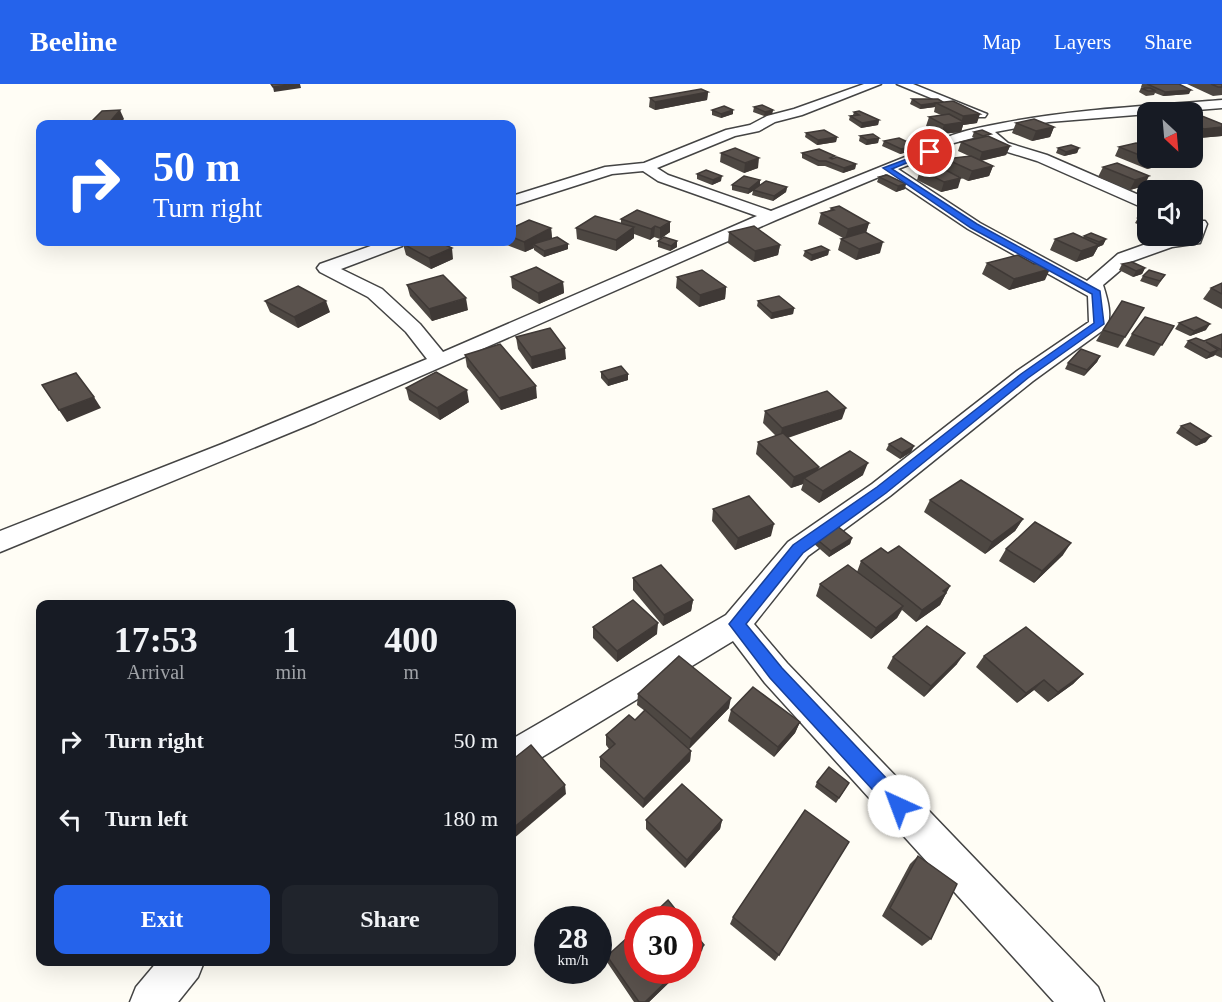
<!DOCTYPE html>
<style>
:root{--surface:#171b24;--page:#20242c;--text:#f1f3f6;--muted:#9ea1a6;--accent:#2563eb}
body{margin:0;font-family:Georgia,serif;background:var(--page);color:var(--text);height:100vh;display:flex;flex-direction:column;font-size:22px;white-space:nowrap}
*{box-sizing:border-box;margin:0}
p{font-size:20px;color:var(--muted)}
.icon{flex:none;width:33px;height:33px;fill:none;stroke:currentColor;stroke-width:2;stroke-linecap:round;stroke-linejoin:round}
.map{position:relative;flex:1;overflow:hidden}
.details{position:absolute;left:36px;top:516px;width:480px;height:366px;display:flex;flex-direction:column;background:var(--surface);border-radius:12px;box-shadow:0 6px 24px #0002}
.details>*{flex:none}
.top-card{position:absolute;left:36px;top:36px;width:480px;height:126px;border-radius:12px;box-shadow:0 6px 24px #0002;background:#2563eb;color:#fff;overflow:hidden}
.needle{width:39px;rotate:154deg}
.buttons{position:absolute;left:1137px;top:18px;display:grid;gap:12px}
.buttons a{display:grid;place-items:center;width:66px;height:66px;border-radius:12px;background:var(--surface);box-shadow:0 6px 24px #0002;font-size:30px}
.speed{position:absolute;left:534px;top:822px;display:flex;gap:12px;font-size:30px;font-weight:700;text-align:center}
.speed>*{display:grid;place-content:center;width:78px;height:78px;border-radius:50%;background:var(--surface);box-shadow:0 6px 24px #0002;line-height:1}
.speed small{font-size:15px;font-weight:400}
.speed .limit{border:9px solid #d22;background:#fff;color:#111}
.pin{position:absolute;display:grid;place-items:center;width:51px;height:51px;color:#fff;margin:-26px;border:3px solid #fff;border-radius:50%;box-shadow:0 2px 6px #0007}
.me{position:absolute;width:66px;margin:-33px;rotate:317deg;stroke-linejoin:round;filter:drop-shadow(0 0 4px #0008)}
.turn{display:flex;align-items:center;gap:21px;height:126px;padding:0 18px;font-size:27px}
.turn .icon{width:78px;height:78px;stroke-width:2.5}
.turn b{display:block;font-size:42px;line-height:51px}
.eta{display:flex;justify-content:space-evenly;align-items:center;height:102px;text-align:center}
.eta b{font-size:36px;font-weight:800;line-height:42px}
.button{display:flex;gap:12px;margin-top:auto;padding:12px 18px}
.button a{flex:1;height:69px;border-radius:12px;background:var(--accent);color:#fff;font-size:24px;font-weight:800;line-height:69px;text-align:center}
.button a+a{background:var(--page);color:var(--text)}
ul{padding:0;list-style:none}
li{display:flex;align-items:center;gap:18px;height:78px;padding:0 18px}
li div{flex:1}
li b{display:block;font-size:22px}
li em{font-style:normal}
header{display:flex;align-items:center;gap:36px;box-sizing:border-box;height:84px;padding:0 30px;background:var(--accent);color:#fff}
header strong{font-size:28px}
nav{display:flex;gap:33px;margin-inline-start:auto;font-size:21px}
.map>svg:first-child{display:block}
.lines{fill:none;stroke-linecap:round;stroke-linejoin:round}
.street-casing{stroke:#444;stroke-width:3}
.street{fill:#fff;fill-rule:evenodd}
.wall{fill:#4d4742}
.shaded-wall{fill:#3f3936}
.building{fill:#5a524d;stroke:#3f3936;stroke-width:1.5}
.route{fill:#2563eb;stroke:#184099;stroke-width:1.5}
</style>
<header>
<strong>Beeline</strong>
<nav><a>Map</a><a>Layers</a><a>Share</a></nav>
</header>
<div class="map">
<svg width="1222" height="918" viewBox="0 0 1222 918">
<rect width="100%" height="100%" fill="#fffdf5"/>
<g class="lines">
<g class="street-casing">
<g id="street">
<path d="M 864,0 L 881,0 L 802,31 L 775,38 L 759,47 L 735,52 L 657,84 L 668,91 L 771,127 L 925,65 C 948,49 976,44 1003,39 C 1075,25 1149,22 1222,16 L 1222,24 L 1049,38 L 995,48 L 1008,59 L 1047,71 L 1148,115 L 1148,126 L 1037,77 L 998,65 L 984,51 L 950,60 L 935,71 L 898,85 L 980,139 L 1087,197 L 1118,170 L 1163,154 L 1192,152 L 1193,137 L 1205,137 L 1207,140 L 1200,159 L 1172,163 L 1130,178 L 1103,201 C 1107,214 1113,232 1106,244 L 1033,297 L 890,412 L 808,472 L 754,540 L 787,579 L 1098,903 L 1104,918 L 1054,918 L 765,599 L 733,557 L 524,684 L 512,689 L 512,655 L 726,531 L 788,458 L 872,400 L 1017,287 L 1089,238 L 1088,212 L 968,145 L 886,90 L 776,136 L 316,338 L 0,468 L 0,447 L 222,360 L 427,275 L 406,248 L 368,213 L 320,188 L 317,184 L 320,180 L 382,158 L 404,158 L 402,162 L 341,185 L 382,205 L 420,240 L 443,268 L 757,132 L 658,97 L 643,87 L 612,90 L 512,122 L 512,112 L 605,83 L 644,79 L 726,46 L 750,41 L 767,32 L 794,25 Z"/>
<path d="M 897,0 L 913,0 L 987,30 L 985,33 L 977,33 Z"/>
<path d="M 157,878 L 204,878 L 198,893 L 178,918 L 130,918 L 136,903 Z"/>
</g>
</g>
<use href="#street" class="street"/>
</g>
<g class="wall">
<path d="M 1142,0 L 1179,0 L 1189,10 L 1163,12 L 1155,9 L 1154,11 L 1146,12 L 1139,8 L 1141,4 L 1144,4 L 1141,3 Z"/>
<path d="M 1187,0 L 1222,0 L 1222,11 L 1213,12 Z"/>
<path d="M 708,8 L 707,16 L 655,26 L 649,23 L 650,14 Z"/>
<path d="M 912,15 L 938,15 L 977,39 L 963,41 L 961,48 L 941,50 L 926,42 L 929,33 L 941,31 L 934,28 L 935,23 L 920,25 L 910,20 Z"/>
<path d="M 754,23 L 773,26 L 772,30 L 764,32 L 753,28 Z"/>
<path d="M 712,26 L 733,26 L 733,30 L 721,34 L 712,31 Z"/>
<path d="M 854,28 L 879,36 L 878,41 L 861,44 L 849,36 L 850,32 L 853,31 Z"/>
<path d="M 1192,30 L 1219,39 L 1222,52 L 1199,54 L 1196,53 L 1192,55 Z"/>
<path d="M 1016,39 L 1054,43 L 1050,53 L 1032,57 L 1012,49 Z"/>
<path d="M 974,48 L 990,53 L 1010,62 L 1006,71 L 981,77 L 993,82 L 989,92 L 968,97 L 943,85 L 946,75 L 969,72 L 958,67 L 961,58 L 976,55 L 972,53 Z"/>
<path d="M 806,49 L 837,53 L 836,58 L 817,61 L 805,53 Z"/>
<path d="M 860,52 L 879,54 L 878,59 L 866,61 L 859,57 Z"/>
<path d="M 884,57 L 916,62 L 915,66 L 900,70 L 882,62 Z"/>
<path d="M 1119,63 L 1148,74 L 1168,74 L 1164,81 L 1147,85 L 1115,72 Z"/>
<path d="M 1058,64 L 1079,64 L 1077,69 L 1064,72 L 1056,69 Z"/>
<path d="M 721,69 L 758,84 L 744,89 L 720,78 Z"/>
<path d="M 802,69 L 834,74 L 856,80 L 855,85 L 843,89 L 825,82 L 818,82 L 802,74 Z"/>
<path d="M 1117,79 L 1144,102 L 1130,106 L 1098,93 L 1103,83 Z"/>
<path d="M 923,83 L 958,104 L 941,108 L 917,96 L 920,86 L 922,85 Z"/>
<path d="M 697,90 L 721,97 L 712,101 L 697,95 Z"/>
<path d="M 879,93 L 905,105 L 896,108 L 877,98 Z"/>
<path d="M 760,96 L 760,102 L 787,103 L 786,108 L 773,117 L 752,111 L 753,107 L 748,110 L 732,106 L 732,101 Z"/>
<path d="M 831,124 L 869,139 L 866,148 L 880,169 L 856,176 L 838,166 L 841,155 L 843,154 L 818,140 L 821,129 L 830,126 Z"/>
<path d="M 637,126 L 670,148 L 660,155 L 654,153 L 650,156 L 634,150 L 634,154 L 616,167 L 577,155 L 576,144 L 621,139 L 621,135 Z"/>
<path d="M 1148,131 L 1148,145 L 1135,139 L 1138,134 Z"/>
<path d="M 512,144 L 551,144 L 552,154 L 568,160 L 568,165 L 544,173 L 534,166 L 534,164 L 525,168 L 504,160 L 503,158 L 512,158 Z"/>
<path d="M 729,148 L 780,161 L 778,171 L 754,178 L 728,159 Z"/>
<path d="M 1084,152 L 1106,155 L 1103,161 L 1098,163 L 1093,172 L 1076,178 L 1050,166 L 1055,155 L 1083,154 Z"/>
<path d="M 658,157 L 677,157 L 677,163 L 670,167 L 658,163 Z"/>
<path d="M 403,160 L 453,175 L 431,185 L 406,171 Z"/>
<path d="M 829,166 L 828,171 L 811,177 L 803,172 L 805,167 Z"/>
<path d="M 987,179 L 1034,180 L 1045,196 L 1009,206 L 982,190 Z"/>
<path d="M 1122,180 L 1145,184 L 1142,190 L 1133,193 L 1119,186 Z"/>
<path d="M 1165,191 L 1157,203 L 1140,197 L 1143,192 Z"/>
<path d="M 511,193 L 563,198 L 564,209 L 539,220 L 512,204 Z"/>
<path d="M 677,193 L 726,203 L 725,215 L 699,223 L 676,204 Z"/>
<path d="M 1222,199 L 1222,225 L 1203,215 L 1211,204 Z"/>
<path d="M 407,201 L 468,226 L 432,237 L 410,212 Z"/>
<path d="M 265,217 L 330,228 L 298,244 L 270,228 Z"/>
<path d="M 758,217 L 794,224 L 793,230 L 771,235 L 757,222 Z"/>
<path d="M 1144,224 L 1118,264 L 1096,257 L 1103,246 Z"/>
<path d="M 1179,239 L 1206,246 L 1190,252 L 1175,245 Z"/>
<path d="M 1174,242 L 1154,272 L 1125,262 L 1132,250 Z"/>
<path d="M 1222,250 L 1222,274 L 1215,271 L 1206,275 L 1184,263 L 1188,257 L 1204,257 Z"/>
<path d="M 516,253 L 566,275 L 532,285 L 518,265 Z"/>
<path d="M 465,271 L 537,314 L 501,326 L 467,283 Z"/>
<path d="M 1100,272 L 1097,278 L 1084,292 L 1065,285 L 1068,279 Z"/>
<path d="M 601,288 L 628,290 L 628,296 L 608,302 L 601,294 Z"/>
<path d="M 406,304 L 469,318 L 440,336 L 409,316 Z"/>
<path d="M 765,327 L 842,335 L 788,354 L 819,383 L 818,386 L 863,391 L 819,419 L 801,406 L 803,400 L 791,404 L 756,370 L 758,358 L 776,352 L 763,339 Z"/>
<path d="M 1181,342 L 1206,358 L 1196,362 L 1176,349 Z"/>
<path d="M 889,360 L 914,362 L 911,368 L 900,375 L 886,366 Z"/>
<path d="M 930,416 L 1023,435 L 1015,447 L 985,470 L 924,428 Z"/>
<path d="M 713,425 L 771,452 L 735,466 L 712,437 Z"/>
<path d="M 814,453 L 852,454 L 850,460 L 829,473 L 813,459 Z"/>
<path d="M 1006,465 L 1063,471 L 1034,499 L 999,477 Z"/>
<path d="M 888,469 L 950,502 L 940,521 L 916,538 L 902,526 L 897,534 L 871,555 L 816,512 L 820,500 L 857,488 L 861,477 Z"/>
<path d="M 633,494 L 693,516 L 691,527 L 663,542 L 633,506 Z"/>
<path d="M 593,543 L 657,550 L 617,578 L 593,554 Z"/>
<path d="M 984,572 L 1083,590 L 1073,600 L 1048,618 L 1034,606 L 1017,619 L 976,583 Z"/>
<path d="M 893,573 L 957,580 L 924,613 L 887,584 Z"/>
<path d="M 638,610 L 729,624 L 689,665 L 691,667 L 690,677 L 643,724 L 600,683 L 600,673 L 609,665 L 606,661 L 606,651 L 635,636 L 645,627 L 637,621 Z"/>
<path d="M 731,626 L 800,638 L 795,649 L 774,673 L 728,637 Z"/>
<path d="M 817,698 L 846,704 L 836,719 L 815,703 Z"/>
<path d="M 646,736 L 722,736 L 720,745 L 685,784 L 646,745 Z"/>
<path d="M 918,772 L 931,855 L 922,862 L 882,832 L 910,780 Z"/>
<path d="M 733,833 L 779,871 L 775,877 L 730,840 Z"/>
<path d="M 607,872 L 638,886 L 682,886 L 649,918 L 634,918 L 607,878 Z"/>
</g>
<g class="shaded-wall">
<path d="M 296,0 L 300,0 L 301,4 L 274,8 L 273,3 Z"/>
<path d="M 1191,6 L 1189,10 L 1163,12 L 1165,8 Z"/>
<path d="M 708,8 L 707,16 L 655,26 L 655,18 Z"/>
<path d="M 936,19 L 935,23 L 920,25 L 921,21 Z"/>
<path d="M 120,26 L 124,35 L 120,40 L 108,40 Z"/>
<path d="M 733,26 L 733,30 L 721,34 L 721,30 Z"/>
<path d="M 773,26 L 772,30 L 764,32 L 765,28 Z"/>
<path d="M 980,30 L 977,39 L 963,41 L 961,48 L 941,50 L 944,41 L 961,39 L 963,32 Z"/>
<path d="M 879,36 L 878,41 L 861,44 L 862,39 Z"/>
<path d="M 1054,43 L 1050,53 L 1032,57 L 1036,47 Z"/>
<path d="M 1222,43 L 1222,52 L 1199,54 L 1204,45 Z"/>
<path d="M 1198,49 L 1196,54 L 1192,55 L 1192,50 Z"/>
<path d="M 837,53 L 836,58 L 817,61 L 818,56 Z"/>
<path d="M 879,54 L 878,59 L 866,61 L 867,56 Z"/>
<path d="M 916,62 L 915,66 L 900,70 L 901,65 Z"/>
<path d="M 1010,62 L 1006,71 L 979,77 L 982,68 Z"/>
<path d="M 1079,64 L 1077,69 L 1064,72 L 1066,68 Z"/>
<path d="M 759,74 L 758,84 L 744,89 L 745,79 Z"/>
<path d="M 1161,74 L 1168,74 L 1164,81 L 1147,85 L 1152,76 Z"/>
<path d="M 856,80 L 855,85 L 843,89 L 844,84 Z"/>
<path d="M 993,82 L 989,92 L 968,97 L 972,87 Z"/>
<path d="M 722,92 L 721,97 L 712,101 L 713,96 Z"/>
<path d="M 1149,92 L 1144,102 L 1130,106 L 1135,96 Z"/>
<path d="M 961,94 L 958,104 L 941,108 L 944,98 Z"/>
<path d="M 760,96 L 760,102 L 748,110 L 749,105 Z"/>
<path d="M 906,100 L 905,105 L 896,108 L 898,102 Z"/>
<path d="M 787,103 L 786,108 L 773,117 L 774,112 Z"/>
<path d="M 670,138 L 670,148 L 660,155 L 660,144 Z"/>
<path d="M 869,139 L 866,149 L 845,155 L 848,145 Z"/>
<path d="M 655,142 L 654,153 L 650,156 L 651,145 Z"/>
<path d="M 634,143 L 634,154 L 616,167 L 616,156 Z"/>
<path d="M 551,144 L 552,155 L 533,160 L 534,164 L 525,168 L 524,158 Z"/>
<path d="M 1106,155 L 1103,161 L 1098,163 L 1093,172 L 1076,178 L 1081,167 L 1097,162 L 1099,158 Z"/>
<path d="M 677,157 L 677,163 L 670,167 L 671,162 Z"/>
<path d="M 883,158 L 880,169 L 856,176 L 859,165 Z"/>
<path d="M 568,160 L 568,165 L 544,173 L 544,167 Z"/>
<path d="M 780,161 L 778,171 L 754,178 L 755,167 Z"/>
<path d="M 452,164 L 453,175 L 431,185 L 429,174 Z"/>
<path d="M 829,166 L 828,171 L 811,177 L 812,171 Z"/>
<path d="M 1145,184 L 1142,190 L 1133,193 L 1136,187 Z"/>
<path d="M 1050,185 L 1045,196 L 1009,206 L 1014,195 Z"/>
<path d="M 563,198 L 564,209 L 539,220 L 538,209 Z"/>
<path d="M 726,203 L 725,215 L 699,223 L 700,211 Z"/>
<path d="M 466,214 L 468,226 L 432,237 L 429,225 Z"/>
<path d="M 326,217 L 330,228 L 298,244 L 294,233 Z"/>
<path d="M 794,224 L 793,230 L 771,235 L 772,229 Z"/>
<path d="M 1210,240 L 1206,246 L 1190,252 L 1194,247 Z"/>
<path d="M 565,264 L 566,275 L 532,285 L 531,273 Z"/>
<path d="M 1218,266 L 1214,272 L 1206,275 L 1210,269 Z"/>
<path d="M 1100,272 L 1097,278 L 1084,292 L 1087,286 Z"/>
<path d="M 628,290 L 628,296 L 608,302 L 608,296 Z"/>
<path d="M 536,302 L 537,314 L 501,326 L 499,314 Z"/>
<path d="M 467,306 L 469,318 L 440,336 L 437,324 Z"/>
<path d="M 94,313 L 101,324 L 67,338 L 59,326 Z"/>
<path d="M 846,324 L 842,335 L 780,356 L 782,344 Z"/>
<path d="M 1211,352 L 1206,358 L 1196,362 L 1201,356 Z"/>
<path d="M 914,362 L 911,368 L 900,375 L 902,369 Z"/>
<path d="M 868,379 L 863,391 L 819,419 L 823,407 Z"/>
<path d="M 819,383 L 816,395 L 804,394 L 803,400 L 791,404 L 794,393 Z"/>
<path d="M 1023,435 L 1015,447 L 985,470 L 992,458 Z"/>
<path d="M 774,440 L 771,452 L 735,466 L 738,454 Z"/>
<path d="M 852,454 L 850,460 L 829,473 L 831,467 Z"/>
<path d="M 1071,459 L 1063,471 L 1034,499 L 1042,487 Z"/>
<path d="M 950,502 L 940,521 L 916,538 L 922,526 L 943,507 Z"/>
<path d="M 693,516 L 691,527 L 663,542 L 664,531 Z"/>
<path d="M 903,522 L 897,534 L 871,555 L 876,544 Z"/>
<path d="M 658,539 L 657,550 L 617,578 L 617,567 Z"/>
<path d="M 965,569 L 957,580 L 924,613 L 931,602 Z"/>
<path d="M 1083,590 L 1073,600 L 1048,618 L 1058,608 Z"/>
<path d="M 1044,596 L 1034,606 L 1017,619 L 1026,609 Z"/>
<path d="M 731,614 L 729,624 L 689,665 L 691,655 Z"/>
<path d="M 800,638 L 795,649 L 774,673 L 778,663 Z"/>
<path d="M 691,667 L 690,677 L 643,724 L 644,715 Z"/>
<path d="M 565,701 L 566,710 L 512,756 L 512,745 Z"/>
<path d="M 722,736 L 720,745 L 685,784 L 687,776 Z"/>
<path d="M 704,861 L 702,867 L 688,880 L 688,876 Z"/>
<path d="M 678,886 L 682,886 L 649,918 L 645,918 Z"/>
</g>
<g class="building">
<path d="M 271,0 L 296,0 L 273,3 Z"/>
<path d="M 1147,0 L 1179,0 L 1191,6 L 1165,8 Z"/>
<path d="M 1211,0 L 1222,0 L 1222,3 L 1218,3 Z"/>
<path d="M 1141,4 L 1150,4 L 1156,7 L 1148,7 Z"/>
<path d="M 701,5 L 708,8 L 655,18 L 650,14 Z"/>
<path d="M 912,15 L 938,15 L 943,18 L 921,21 Z"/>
<path d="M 953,17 L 980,30 L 963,32 L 936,19 Z"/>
<path d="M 762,21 L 773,26 L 765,28 L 754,23 Z"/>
<path d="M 724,22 L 733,26 L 721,30 L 712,26 Z"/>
<path d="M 120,26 L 108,40 L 89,40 L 102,27 Z"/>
<path d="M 859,27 L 879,36 L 862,39 L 850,32 L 859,31 L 854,28 Z"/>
<path d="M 949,30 L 964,38 L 944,41 L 929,33 Z"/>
<path d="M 1192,30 L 1197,30 L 1222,40 L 1222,43 L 1204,45 L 1192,40 Z"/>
<path d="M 1034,35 L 1054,43 L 1036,47 L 1016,39 Z"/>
<path d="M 824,46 L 837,53 L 818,56 L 806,49 Z"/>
<path d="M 982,46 L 991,50 L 983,52 L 974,48 Z"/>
<path d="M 873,50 L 879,54 L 867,56 L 860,52 Z"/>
<path d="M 988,52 L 1010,62 L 982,68 L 961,58 Z"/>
<path d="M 899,54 L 916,62 L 901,65 L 884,57 Z"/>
<path d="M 1136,59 L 1148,63 L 1148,74 L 1161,74 L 1152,76 L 1119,63 Z"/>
<path d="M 1071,61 L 1079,64 L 1066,68 L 1058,64 Z"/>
<path d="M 735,64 L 759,74 L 745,79 L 721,69 Z"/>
<path d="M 819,65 L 835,72 L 830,74 L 832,75 L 837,73 L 856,80 L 844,84 L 826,77 L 819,77 L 802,69 Z"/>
<path d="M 971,72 L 993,82 L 972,87 L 946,75 Z"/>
<path d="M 1117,79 L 1149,92 L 1135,96 L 1103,83 Z"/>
<path d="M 936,81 L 961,94 L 944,98 L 920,86 L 926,84 L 923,83 Z"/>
<path d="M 706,86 L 722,92 L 713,96 L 697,90 Z"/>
<path d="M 887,91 L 906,100 L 898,102 L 879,93 Z"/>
<path d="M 744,92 L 760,96 L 749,105 L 732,101 Z"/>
<path d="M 766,97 L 787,103 L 774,112 L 753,106 Z"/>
<path d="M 839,122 L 869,139 L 848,145 L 821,129 L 834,126 L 831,124 Z"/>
<path d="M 637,126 L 670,138 L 660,144 L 655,142 L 651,145 L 621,135 Z"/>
<path d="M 1147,131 L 1148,138 L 1138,134 Z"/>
<path d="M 595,132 L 634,143 L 616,156 L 576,144 Z"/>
<path d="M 529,136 L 551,144 L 524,158 L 512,153 L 512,144 Z"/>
<path d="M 754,142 L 780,161 L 755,167 L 729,148 Z"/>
<path d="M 865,148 L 883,158 L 859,165 L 841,155 Z"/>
<path d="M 1073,149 L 1099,161 L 1081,167 L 1055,155 Z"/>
<path d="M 1091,149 L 1106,155 L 1099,158 L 1084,152 Z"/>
<path d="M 557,153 L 568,160 L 544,167 L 533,160 Z"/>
<path d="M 664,153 L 677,157 L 671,162 L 658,157 Z"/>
<path d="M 409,158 L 439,158 L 452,164 L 429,174 L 403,160 Z"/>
<path d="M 821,162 L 829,166 L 812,171 L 805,167 Z"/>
<path d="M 1018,171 L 1034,180 L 1039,179 L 1050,185 L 1014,195 L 987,179 Z"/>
<path d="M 1132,178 L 1145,184 L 1136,187 L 1122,180 Z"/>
<path d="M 536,183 L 563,198 L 538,209 L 511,193 Z"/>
<path d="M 702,186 L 726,203 L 700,211 L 677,193 Z"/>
<path d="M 1149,186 L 1165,191 L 1160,197 L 1143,192 Z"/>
<path d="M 443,191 L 466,214 L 429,225 L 407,201 Z"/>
<path d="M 1222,199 L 1222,210 L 1211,204 Z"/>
<path d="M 298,202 L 326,217 L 294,233 L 265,217 Z"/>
<path d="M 779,212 L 794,224 L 772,229 L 758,217 Z"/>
<path d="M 1122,217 L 1144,224 L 1125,253 L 1103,246 Z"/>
<path d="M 1145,233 L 1174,242 L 1162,261 L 1132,250 Z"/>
<path d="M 1196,233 L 1210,240 L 1194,247 L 1179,239 Z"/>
<path d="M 550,244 L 565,264 L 531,273 L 516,253 Z"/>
<path d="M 1222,250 L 1222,266 L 1206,258 L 1218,266 L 1210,269 L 1188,257 L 1196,254 L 1204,257 Z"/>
<path d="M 500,260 L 536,302 L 499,314 L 465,271 Z"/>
<path d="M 1081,265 L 1100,272 L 1087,286 L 1068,279 Z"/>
<path d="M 621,282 L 628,290 L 608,296 L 601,288 Z"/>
<path d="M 436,288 L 467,306 L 437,324 L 406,304 Z"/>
<path d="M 76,289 L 94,313 L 59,326 L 42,301 Z"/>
<path d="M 827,307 L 846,324 L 782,344 L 765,327 Z"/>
<path d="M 1190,339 L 1211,352 L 1201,356 L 1181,342 Z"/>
<path d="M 783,349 L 819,383 L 794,393 L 758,358 Z"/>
<path d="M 901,354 L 914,362 L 902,369 L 889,360 Z"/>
<path d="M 850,367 L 868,379 L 823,407 L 804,394 Z"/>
<path d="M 961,396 L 1023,435 L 992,458 L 930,416 Z"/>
<path d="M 749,412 L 774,440 L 738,454 L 713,425 Z"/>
<path d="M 1035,438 L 1071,459 L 1042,487 L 1006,465 Z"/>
<path d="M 836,441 L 852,454 L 831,467 L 814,453 Z"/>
<path d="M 899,462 L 950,502 L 943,507 L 946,509 L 922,526 L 861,477 L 881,464 L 888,469 Z"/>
<path d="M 661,481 L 693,516 L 664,531 L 633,494 Z"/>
<path d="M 848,481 L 903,522 L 876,544 L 820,500 Z"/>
<path d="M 633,516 L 658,539 L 617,567 L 593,543 Z"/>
<path d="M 927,542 L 965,569 L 931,602 L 893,573 Z"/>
<path d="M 1026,543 L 1083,590 L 1058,608 L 1044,596 L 1026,609 L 984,572 Z"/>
<path d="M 679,572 L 731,614 L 691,655 L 638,610 Z"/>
<path d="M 753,603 L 800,638 L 778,663 L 731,626 Z"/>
<path d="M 645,626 L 691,667 L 644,715 L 600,673 L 615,660 L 606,651 L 629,631 L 635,636 Z"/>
<path d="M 531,661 L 565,701 L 512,745 L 512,676 Z"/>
<path d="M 829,683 L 849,699 L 839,714 L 817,698 Z"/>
<path d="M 682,700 L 722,736 L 687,776 L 646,736 Z"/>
<path d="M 805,726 L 849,758 L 779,871 L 733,833 Z"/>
<path d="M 918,772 L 957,800 L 931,855 L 890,824 Z"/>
<path d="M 668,816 L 684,836 L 647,836 Z"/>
<path d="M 688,841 L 704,861 L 688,876 Z"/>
<path d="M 638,844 L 638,886 L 678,886 L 645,918 L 639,918 L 607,872 Z"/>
</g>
<path class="route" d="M 928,67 L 933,68 L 892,85 L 977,140 L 1100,207 L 1104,240 L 1028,294 L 886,409 L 803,469 L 746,540 L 782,584 L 906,715 L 908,722 L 906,728 L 899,731 L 893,728 L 770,594 L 729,540 L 793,461 L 877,403 L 1021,290 L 1094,239 L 1092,210 L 971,144 L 883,84 Z"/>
</svg>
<div class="buttons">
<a><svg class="needle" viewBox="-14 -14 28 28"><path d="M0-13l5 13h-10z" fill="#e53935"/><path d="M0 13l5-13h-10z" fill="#9ea1a6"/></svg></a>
<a><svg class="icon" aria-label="sound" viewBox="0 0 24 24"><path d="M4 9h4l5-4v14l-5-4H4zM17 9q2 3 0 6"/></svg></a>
</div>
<div class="speed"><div>28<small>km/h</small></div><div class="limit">30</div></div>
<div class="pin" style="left:930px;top:68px;background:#d93025"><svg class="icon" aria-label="arrive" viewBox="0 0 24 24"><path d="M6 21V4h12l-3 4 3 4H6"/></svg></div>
<svg class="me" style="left:899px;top:722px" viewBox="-20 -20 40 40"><circle r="19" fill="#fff"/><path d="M0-13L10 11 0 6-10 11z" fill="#2563eb"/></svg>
<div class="top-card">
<div class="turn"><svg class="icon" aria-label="right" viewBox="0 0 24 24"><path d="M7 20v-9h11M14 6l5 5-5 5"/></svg><div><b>50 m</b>Turn right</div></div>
</div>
<section class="details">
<div class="eta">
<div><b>17:53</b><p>Arrival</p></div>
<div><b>1</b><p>min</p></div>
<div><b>400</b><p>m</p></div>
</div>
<ul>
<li><svg class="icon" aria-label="right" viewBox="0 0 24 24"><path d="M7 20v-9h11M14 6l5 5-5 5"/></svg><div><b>Turn right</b></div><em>50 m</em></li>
<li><svg class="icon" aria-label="left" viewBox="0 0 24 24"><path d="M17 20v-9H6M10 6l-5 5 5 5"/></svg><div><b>Turn left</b></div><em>180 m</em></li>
</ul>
<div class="button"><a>Exit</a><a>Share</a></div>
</section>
</div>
